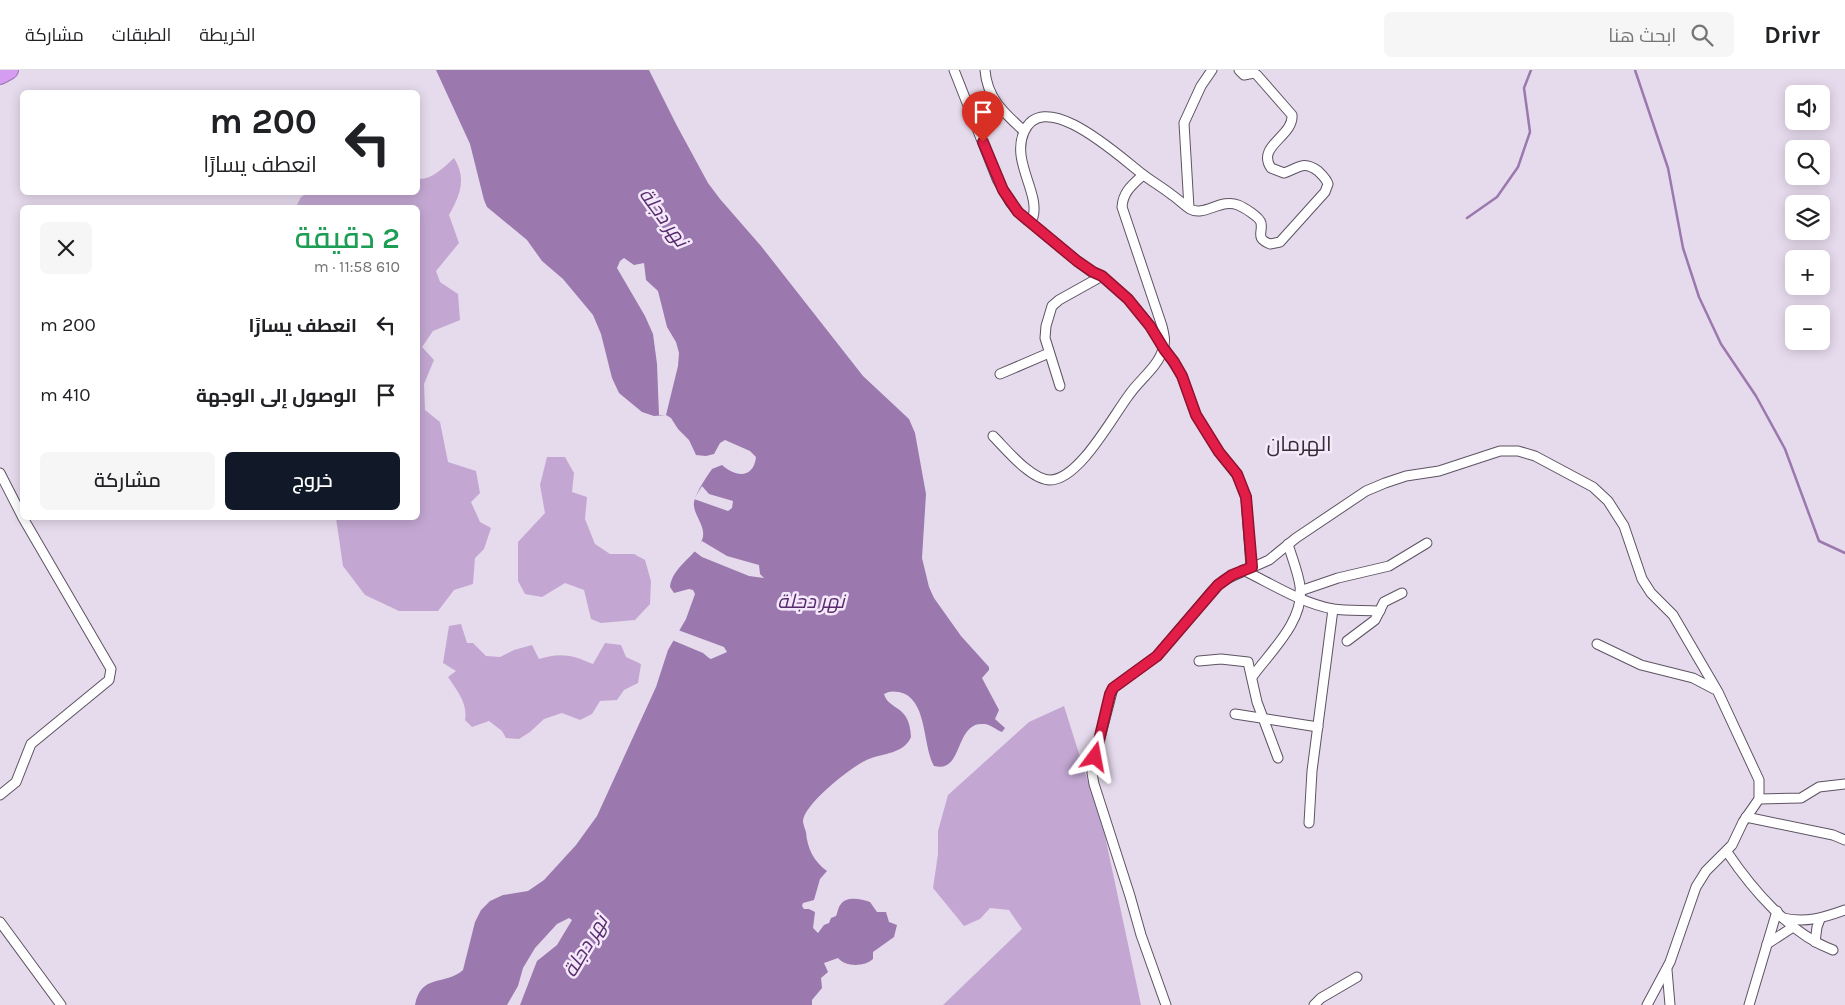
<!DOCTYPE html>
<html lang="ar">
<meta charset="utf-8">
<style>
:root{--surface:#fff;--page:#f6f6f6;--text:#202124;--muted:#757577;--line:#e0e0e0;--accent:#111827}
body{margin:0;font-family:Karla,Cairo,sans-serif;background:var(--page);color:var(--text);direction:rtl;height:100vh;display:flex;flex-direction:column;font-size:19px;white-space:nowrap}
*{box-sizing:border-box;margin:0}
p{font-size:16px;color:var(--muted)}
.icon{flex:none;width:28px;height:28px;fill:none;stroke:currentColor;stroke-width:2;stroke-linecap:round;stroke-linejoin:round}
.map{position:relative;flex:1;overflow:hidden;direction:ltr}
.side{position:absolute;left:20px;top:135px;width:400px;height:315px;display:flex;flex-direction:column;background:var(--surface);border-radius:8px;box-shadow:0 2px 12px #0003;direction:rtl}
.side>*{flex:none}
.top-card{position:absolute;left:20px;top:20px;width:400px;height:105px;border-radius:8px;box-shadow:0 2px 12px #0003;direction:rtl;background:#fff;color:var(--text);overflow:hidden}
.buttons{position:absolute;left:1785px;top:15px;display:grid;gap:10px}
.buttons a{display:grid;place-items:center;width:45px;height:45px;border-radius:8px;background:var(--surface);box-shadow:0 2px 12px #0003;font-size:25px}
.pin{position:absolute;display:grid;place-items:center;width:42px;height:42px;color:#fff;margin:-51px -21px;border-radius:50% 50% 50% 0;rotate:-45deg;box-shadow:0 0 5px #0007}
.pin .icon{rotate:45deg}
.me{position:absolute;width:55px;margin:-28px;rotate:13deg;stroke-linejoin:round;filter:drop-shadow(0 0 4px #0008)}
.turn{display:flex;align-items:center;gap:18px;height:105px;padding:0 20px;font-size:22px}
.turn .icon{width:65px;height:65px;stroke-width:2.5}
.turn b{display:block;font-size:35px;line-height:42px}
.round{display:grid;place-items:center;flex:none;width:52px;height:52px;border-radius:8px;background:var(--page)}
.summary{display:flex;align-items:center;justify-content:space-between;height:85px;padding:0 20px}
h1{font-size:30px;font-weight:600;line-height:38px;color:#1e9e55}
.action{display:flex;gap:10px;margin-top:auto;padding:10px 20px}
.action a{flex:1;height:58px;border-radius:8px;background:var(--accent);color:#fff;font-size:20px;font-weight:600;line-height:58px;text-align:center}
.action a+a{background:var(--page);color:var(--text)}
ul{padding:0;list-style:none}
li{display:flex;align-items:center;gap:15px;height:70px;padding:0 20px}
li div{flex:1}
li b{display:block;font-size:19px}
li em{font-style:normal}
header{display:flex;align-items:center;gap:30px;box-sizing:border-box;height:70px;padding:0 25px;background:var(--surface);border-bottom:1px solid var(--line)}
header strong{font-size:24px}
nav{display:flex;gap:28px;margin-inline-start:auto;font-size:18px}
.search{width:350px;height:45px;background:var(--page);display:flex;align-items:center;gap:12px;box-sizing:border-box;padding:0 18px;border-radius:8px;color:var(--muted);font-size:19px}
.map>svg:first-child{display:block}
.green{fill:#c3a7d2}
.water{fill:#9b78ad}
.pier{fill:#e6dbed}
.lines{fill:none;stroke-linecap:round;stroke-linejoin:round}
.stream{stroke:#9b78ad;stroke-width:2.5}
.street-casing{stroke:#5d5362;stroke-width:11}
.highway-casing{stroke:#9c76af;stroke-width:20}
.street{stroke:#fff;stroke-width:9}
.highway{stroke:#d59df1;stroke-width:18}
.route-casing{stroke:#92132f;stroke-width:12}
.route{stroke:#e11d48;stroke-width:9}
.labels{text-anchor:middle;stroke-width:5;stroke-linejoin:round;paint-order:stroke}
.water-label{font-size:20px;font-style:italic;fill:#582b6d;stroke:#f4e8fa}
.quarter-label{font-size:21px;fill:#322e35;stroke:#f4e8fa}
</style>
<header>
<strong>Drivr</strong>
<div class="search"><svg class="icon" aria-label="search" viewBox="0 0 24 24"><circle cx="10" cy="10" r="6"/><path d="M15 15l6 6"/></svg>ابحث هنا</div>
<nav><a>الخريطة</a><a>الطبقات</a><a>مشاركة</a></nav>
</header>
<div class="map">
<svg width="1845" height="935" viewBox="0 0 1845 935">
<rect width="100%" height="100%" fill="#e6dbed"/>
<g class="green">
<path d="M 454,88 C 467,109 460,125 449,145 L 459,173 L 436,201 L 440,212 L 458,224 L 460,250 L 433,261 L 422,277 L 434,290 L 424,314 L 425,340 L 440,352 L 448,392 L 476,401 L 480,423 L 471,432 L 480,452 L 491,458 L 484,479 L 475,488 L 473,514 L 454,520 L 438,541 L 399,541 L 365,525 L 343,496 L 336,448 L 418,448 L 418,138 L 296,137 L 301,127 L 307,123 L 418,122 L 418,109 C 432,110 444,97 454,88 Z"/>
<path d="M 547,387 L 565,387 L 574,403 L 572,422 L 587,427 L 585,449 L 595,474 L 610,484 L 634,484 L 645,490 L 651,511 L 650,534 L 635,550 L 601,553 L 591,549 L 584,520 L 565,513 L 542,527 L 525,524 L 518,511 L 518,472 L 545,443 L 540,415 Z"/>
<path d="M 461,554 L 467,573 L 473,573 L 486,586 L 500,587 L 514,580 L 532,575 L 539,589 C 560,582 573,585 593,594 L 605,573 L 621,575 L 626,587 L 641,594 L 638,613 L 624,620 L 617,630 L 600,631 L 592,644 L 580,650 L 562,643 L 544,649 L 530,662 L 519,669 L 506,668 L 502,661 L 489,651 L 472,657 L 465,650 C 468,633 457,621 448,607 L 456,601 L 443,593 L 449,556 Z"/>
<path d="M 1064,636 L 1105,766 L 1141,935 L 943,935 L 1022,859 L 1009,840 L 990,838 L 980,849 L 964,856 L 933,818 L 938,784 L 938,761 L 948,725 L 1029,652 Z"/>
</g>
<path class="water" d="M 436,0 L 649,0 L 676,54 L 708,113 L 720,129 L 761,176 L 863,306 L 909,349 L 915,363 L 926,424 L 922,488 L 929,517 L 934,528 L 961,566 L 989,597 L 989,600 L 982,608 L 999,640 L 995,649 L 1005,658 L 1002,662 C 996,660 990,654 984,654 C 954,651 964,704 934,696 C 922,675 928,628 899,622 C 893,621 889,621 884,624 C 889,641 910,634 911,667 C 904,684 883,683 869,689 C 853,695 804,734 803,751 C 803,754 805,759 806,762 C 807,778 814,792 827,801 L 820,809 L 814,830 L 803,833 L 802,836 L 804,839 L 809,839 L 815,842 L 813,858 L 818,863 L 824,855 L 829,853 L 831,848 L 836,846 C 838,842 838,837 841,834 C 847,826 861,829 870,832 L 877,842 L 886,842 L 889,852 L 897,855 L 894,867 L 873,882 L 873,889 C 865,897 845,897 838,888 L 824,893 L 828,902 L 821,908 L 822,918 L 812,930 L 812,935 L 520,935 L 537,891 L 557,875 L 572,850 L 569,848 L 557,854 L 535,878 L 523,898 L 518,916 L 507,935 L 415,935 C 421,903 445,916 463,900 L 475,852 L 481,840 L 490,831 L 503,825 L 528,821 L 544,810 L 576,775 L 597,746 L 656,617 L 668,580 L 686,549 L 695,524 L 693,520 L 689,519 L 674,523 L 670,517 C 672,497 696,486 702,470 C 707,458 695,447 694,436 C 692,428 707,406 712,399 L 722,395 C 736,408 754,408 756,387 L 750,381 L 725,370 L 720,373 L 714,384 L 706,386 L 696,385 L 689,370 L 678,359 L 671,348 L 666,345 L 654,346 L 642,342 L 619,323 L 612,308 L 601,264 L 593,245 L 563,209 L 542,191 L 527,170 L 487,137 L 484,130 L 470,74 Z"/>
<g class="pier">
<path d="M 624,188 L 634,195 L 644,193 L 646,210 L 658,221 L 667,257 L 676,272 L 679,283 L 678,296 L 666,345 L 659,345 L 657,294 L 653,264 L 645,246 L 617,198 L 620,191 Z"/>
<path d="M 702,416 L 709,424 L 733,431 L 732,438 L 728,441 L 694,429 Z"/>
<path d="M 702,471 L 727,486 L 759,495 L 760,504 L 764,508 L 749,506 L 702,487 L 694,481 Z"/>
<path d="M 678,560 L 724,577 L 727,582 L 711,589 L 709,588 L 703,583 L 672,570 Z"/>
</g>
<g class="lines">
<g class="stream">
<path d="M 1635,0 L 1668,98 L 1683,178 L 1699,227 L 1721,274 L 1756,326 L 1785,379 L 1819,471 L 1845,483"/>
<path d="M 1467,148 L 1497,127 L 1518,97 L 1530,62 L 1524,18 L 1531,0"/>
</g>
<g class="street-casing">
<g id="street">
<path d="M 954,0 L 997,109 L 1010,132 L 1018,142 L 1077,191 L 1093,203 L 1102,206 L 1128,229 L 1150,256 L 1182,306 L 1196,345 L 1219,382 L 1237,405 L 1246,427 L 1251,497"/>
<path d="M 985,0 C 987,28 1004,43 1024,61"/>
<path d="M 1189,138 L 1184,53 L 1201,16 L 1212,0"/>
<path d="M 1027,150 L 1033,147 C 1040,123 1011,91 1024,62 C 1044,16 1120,87 1141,103 C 1151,111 1162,117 1172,125 C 1178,129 1184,135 1190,139 C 1204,147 1221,128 1238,135 C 1243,137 1260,147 1261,153 C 1263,163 1255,168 1270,174 L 1280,172 L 1325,122 L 1328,114 C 1326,108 1322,105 1318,101 C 1303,90 1299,98 1284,103 L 1271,98 C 1256,76 1294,66 1292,45 L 1257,5 L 1254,3 L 1244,5 L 1239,0"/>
<path d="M 1000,304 L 1049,283"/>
<path d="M 1060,316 L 1045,268 L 1046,256 L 1052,236 L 1059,230 L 1102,206"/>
<path d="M 993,366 C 1006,379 1031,410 1050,410 C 1079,410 1113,346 1129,325 C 1139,310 1158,297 1163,279 C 1166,272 1164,264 1162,256 L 1122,137 C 1123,122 1132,115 1143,105"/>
<path d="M 0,403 L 22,446"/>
<path d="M 1243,500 C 1272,514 1301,533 1333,539 C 1348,541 1364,540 1380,541"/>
<path d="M 1300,521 L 1338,508 L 1389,496 L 1427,473"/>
<path d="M 1347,571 L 1375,550 L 1384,532 L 1402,523"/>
<path d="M 1597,574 L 1641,595 L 1693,608 L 1714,619"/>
<path d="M 1199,591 L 1221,589 L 1248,592 L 1257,632 L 1278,688"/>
<path d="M 1252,607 C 1271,581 1305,550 1300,516 C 1298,502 1292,488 1288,474"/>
<path d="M 1235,644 L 1318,657"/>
<path d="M 0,725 L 16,712 L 31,674 L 109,610 L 111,599 L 23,448"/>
<path d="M 1759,729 L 1801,728 L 1819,717 L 1845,714"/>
<path d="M 1746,747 L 1833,765 L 1845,770"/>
<path d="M 1309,753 L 1312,701 L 1333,539"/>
<path d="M 1727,782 C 1752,819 1790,864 1833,880"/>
<path d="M 1783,848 C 1806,853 1823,848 1845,840"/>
<path d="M 0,852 L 61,935"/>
<path d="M 1815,872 L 1817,857 L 1820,849"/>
<path d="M 1767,874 L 1793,857"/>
<path d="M 1667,900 L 1670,935"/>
<path d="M 1166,935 L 1141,865 L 1130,826 L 1094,714 L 1092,703 L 1095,687 L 1113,618 L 1157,586 L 1212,521 L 1224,510 L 1269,490 L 1296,468 L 1366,421 L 1385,413 L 1406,406 L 1439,401 L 1500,381 L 1518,381 L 1535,386 L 1593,417 L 1608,431 L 1624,456 L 1642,509 L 1651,523 L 1673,545 L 1718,622 L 1759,710 L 1759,729 L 1743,752 L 1732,775 L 1706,801 L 1696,817 L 1670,892 L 1647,935"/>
<path d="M 1314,935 L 1321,928 L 1357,907"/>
<path d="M 1749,935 L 1777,841"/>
</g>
</g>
<g class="highway-casing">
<path id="highway" d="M 0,5 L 9,0"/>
</g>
<use href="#street" class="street"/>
<use href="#highway" class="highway"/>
</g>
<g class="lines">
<g class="route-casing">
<path id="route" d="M 983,72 L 1003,120 L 1018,142 L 1077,191 L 1093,202 L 1102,206 L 1128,229 L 1150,256 L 1164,279 L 1174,292 L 1182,306 L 1196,345 L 1219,382 L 1237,404 L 1246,427 L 1252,497 L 1232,505 L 1218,515 L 1157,586 L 1113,618 L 1110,624 L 1095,687"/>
</g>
<use href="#route" class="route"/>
</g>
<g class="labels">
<g class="water-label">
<text transform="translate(664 147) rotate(54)" y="7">نهر دجلة</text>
<text x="811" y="538">نهر دجلة</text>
<text transform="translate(585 876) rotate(-59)" y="7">نهر دجلة</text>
</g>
<g class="quarter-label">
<text x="1299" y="381">الهرمان</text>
</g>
</g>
</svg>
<div class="buttons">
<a><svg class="icon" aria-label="sound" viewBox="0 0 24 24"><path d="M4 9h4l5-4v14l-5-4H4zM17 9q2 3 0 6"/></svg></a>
<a><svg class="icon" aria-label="search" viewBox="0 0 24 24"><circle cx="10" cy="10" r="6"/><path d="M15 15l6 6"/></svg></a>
<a><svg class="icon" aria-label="layers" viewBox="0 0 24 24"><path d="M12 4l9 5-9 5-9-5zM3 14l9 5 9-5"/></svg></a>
<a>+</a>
<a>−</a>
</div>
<div class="pin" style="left:983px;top:72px;background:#d93025"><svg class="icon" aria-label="arrive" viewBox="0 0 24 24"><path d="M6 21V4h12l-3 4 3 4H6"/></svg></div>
<svg class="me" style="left:1095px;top:687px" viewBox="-20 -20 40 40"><path d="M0-17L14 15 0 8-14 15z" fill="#e11d48" stroke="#fff" stroke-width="4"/></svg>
<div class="top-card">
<div class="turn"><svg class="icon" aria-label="left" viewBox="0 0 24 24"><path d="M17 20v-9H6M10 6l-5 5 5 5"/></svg><div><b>200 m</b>انعطف يسارًا</div></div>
</div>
<section class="side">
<div class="summary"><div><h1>2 دقيقة</h1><p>610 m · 11:58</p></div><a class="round"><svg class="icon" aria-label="close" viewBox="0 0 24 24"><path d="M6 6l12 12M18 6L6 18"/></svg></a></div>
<ul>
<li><svg class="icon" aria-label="left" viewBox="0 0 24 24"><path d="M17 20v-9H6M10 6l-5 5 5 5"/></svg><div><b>انعطف يسارًا</b></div><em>200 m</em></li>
<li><svg class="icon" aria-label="arrive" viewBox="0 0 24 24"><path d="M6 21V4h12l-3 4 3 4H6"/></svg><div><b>الوصول إلى الوجهة</b></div><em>410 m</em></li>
</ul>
<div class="action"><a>خروج</a><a>مشاركة</a></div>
</section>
</div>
